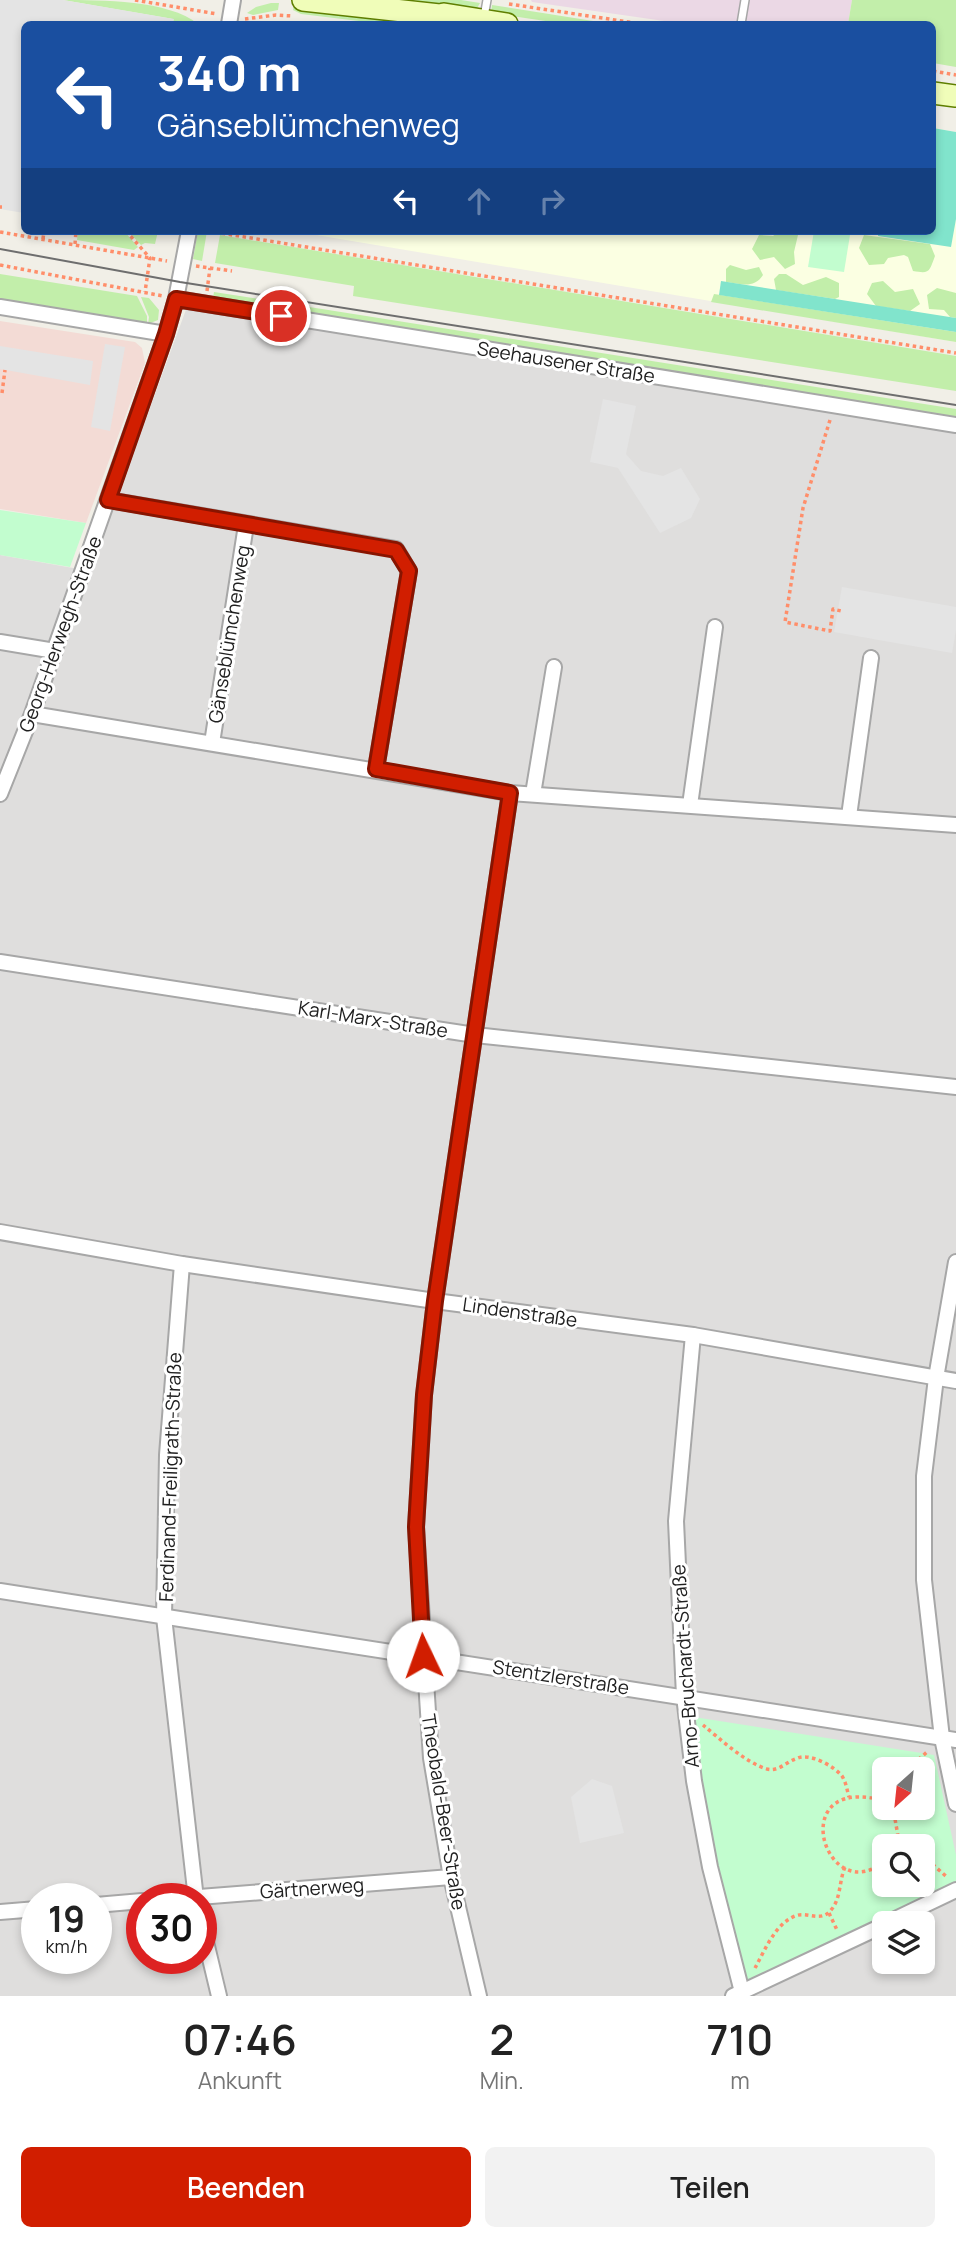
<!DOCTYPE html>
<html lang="de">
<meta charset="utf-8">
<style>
:root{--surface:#fff;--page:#f2f2f2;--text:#222;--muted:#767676;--accent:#d11e00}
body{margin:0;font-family:Manrope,sans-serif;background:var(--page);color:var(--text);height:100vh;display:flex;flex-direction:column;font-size:26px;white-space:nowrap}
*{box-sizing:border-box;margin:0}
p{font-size:23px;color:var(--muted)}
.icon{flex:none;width:38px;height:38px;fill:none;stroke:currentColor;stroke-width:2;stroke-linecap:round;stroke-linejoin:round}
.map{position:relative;height:1996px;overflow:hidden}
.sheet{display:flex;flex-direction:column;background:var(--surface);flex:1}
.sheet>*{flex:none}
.hud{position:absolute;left:21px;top:21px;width:915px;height:214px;border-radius:10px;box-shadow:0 4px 10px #0003;background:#1a4fa0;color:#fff;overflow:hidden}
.needle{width:46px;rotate:207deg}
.tools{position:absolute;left:872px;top:1757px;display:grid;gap:14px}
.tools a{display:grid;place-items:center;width:63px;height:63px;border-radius:10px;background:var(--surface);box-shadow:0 4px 10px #0003;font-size:35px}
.speed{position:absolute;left:21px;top:1883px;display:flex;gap:14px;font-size:35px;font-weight:700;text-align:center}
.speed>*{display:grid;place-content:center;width:91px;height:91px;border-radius:50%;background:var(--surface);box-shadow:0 4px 10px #0003;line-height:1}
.speed small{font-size:18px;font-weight:400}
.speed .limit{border:10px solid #d22;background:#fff;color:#111}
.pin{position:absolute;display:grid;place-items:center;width:60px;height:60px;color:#fff;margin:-30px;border:4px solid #fff;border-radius:50%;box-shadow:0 2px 7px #0007}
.me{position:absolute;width:77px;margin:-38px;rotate:357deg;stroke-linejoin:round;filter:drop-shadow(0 0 5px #0008)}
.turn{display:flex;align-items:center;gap:24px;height:147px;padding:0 21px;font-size:32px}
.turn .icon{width:91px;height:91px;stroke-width:2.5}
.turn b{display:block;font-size:49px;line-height:60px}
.lanes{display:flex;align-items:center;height:66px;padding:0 21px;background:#0003;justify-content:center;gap:35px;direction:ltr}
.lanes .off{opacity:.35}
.eta{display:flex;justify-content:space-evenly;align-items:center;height:119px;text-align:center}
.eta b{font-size:42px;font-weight:600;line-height:49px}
.button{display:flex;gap:14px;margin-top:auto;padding:14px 21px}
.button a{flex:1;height:80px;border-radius:10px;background:var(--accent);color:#fff;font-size:28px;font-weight:600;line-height:80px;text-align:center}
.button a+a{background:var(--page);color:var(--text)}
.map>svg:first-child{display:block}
.residential{fill:#dfdedd;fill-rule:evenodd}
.commercial{fill:#f3dbd5}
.industrial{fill:#ebd8e5}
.education{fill:#fbffe2}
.grass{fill:#c2eeaa}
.park{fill:#c2fdcf;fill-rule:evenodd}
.pitch{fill:#81e4cc}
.parking{fill:#e4e4e4}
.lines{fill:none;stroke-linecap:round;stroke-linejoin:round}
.lane-casing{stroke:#a7a7a7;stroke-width:10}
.street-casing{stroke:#a7a7a7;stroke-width:18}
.secondary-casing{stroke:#5f7f00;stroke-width:24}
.path{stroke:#ff8e6a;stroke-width:3.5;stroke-dasharray:3.5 3.5;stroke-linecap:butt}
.lane{stroke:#fff;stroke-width:7}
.street{stroke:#fff;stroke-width:14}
.secondary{stroke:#f0fdb9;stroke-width:21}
.tram{stroke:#6e6e6e;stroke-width:2}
.route-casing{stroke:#881400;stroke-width:18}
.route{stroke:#d11e00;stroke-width:12}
.labels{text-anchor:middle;stroke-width:6;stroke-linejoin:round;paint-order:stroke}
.street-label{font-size:19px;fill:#202020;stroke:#fff}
</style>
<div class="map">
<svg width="956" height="1996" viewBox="0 0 956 1996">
<rect width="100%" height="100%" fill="#f1efe7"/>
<path class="residential" d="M 187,307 L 956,431 L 956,1996 L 0,1996 L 0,555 L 90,571 ZM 884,1769 L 922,1769 L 922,1808 L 884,1808 ZM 884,1846 L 922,1846 L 922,1885 L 884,1885 ZM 37,1899 L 96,1899 L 96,1958 L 37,1958 ZM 142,1899 L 201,1899 L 201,1958 L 142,1958 ZM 884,1923 L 922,1923 L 922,1962 L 884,1962 Z"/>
<path class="commercial" d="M 0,321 L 135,342 L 142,348 L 145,363 L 86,523 L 0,509 Z"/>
<path class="industrial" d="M 531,0 L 852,0 L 848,24 L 685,24 L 532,2 Z"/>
<path class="education" d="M 933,128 L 956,132 L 956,342 L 292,231 L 933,231 Z"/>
<g class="grass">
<path d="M 63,0 C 101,0 169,0 198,24 L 173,24 L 173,19 Z"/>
<path d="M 412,0 L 461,0 L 480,3 L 476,10 Z"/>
<path d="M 852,0 L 956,0 L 956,67 L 933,63 L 933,24 L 848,24 Z"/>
<path d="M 271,3 L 279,3 L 278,10 L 253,15 L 247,13 L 256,7 Z"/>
<path d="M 294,5 L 297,5 L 439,24 L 384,24 L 301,14 L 293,10 Z"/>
<path d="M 492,5 L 612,24 L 566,24 L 491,13 Z"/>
<path d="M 78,231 L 124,231 L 138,247 L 134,250 L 77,240 Z"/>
<path d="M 128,231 L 158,231 L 155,244 L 145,243 L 141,245 Z"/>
<path d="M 198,231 L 207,231 L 202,261 L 193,259 Z"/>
<path d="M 780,231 L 791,231 L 798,235 L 794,252 L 795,264 L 785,269 L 774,257 L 760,260 L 752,249 L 759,235 L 773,236 Z"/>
<path d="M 220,235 L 956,356 L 956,391 L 353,296 L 354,286 L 215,263 Z"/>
<path d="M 864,235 L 930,244 L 935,256 C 929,272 930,274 913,271 L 908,257 L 904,255 L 888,258 L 884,264 L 869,265 L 859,248 Z"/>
<path d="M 730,265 L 746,270 L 759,267 L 763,275 C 754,289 741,284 726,282 L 726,269 Z"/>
<path d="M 0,274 L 137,296 L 147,316 L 147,324 L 0,301 Z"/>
<path d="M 779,274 L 786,274 L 803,285 L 826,277 L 839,283 L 839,297 L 835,299 L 776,290 L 774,279 Z"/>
<path d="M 883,281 L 895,292 L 913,289 L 920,304 L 910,311 L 876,306 L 867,294 L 872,283 Z"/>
<path d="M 937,288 L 956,293 L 956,318 L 950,317 L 944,310 L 929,309 L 927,295 Z"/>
<path d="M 214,292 L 956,409 L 956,418 L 213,298 Z"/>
<path d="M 714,294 L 956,332 L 956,342 L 711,302 Z"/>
<path d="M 141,297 L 149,298 L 159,310 L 158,320 L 148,324 L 149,317 Z"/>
</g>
<g class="park">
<path d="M 814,231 L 850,235 L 844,272 L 808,267 Z"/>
<path d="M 0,510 L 86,523 L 70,567 L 0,555 Z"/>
<path d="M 694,1717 L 934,1755 L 956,1855 L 956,1882 L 745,1981 L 711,1850 ZM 884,1769 L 922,1769 L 922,1808 L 884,1808 ZM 884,1846 L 922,1846 L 922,1885 L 884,1885 Z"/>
</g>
<g class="pitch">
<path d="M 933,128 L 956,132 L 956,219 L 951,247 L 878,236 L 878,231 L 933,231 Z"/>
<path d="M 721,281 L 956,318 L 956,332 L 719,295 Z"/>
</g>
<g class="parking">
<path d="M 0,0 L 63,0 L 174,19 L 173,24 L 24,24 L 24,213 L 0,209 Z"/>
<path d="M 105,344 L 125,347 L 110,431 L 91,427 Z"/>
<path d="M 0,346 L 93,361 L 90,385 L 0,369 Z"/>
<path d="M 603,399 L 636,406 L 626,454 L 641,471 L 663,476 L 681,468 L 700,499 L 691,518 L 660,533 L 618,468 L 590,462 Z"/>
<path d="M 842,587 L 956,607 L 956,630 L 952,653 L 834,632 Z"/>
<path d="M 592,1779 L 612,1786 L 624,1833 L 580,1843 L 571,1797 Z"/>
</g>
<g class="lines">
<g class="lane-casing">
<g id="lane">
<path d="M 484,17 L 487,0"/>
<path d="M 741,24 L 745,0"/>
</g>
</g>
<g class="street-casing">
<g id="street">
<path d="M 229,24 L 233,0"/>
<path d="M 176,299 L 956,425"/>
<path d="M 0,307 L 166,334"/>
<path d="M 109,500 L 396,549 L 409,571 L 376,769"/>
<path d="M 0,642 L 55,651"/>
<path d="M 32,714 L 510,793 L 956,825"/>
<path d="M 212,743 L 246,525"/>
<path d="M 0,794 L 32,714 L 166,334 L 176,299 L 189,231"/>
<path d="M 533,794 L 554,667"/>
<path d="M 690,805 L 715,627"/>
<path d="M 849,816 L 871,658"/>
<path d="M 0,962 L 475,1035 L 956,1087"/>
<path d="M 0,1232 L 182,1264 L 435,1301 L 693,1335 L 956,1381"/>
<path d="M 956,1262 L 936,1378 L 924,1476 L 924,1580 L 942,1738 L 956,1804"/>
<path d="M 182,1264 L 167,1455 L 164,1617 L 196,1899"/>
<path d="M 693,1335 L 676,1521 L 684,1696 L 694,1781 L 710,1867 L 742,1992"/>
<path d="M 0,1591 L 956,1740"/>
<path d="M 174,1899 L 451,1877"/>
<path d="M 96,1905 L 142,1901"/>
<path d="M 0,1912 L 37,1909"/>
<path d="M 201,1921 L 219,1996"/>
<path d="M 887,1923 L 956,1890"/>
<path d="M 479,1996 L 451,1877 L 431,1758 L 416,1527 L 424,1395 L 435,1301 L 510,793"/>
<path d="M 733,1996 L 884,1925"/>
</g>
</g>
<g class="secondary-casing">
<g id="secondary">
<path d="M 303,0 L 458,17"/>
<path d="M 444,14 L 507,24"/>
<path d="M 933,93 L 956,96"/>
</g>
</g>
<g class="path">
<path d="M 135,0 L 217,14"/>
<path d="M 509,4 L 642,24"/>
<path d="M 245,19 L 276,15 L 293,16"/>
<path d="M 933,71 L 956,75"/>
<path d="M 0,207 L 2,207"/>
<path d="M 126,231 L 150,258 L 145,292"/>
<path d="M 208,231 L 956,353"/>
<path d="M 0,232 L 167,261"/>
<path d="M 43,239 L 44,231"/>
<path d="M 75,244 L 76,231"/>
<path d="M 0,265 L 163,296"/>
<path d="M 196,266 L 232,271"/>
<path d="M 207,291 L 210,268"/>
<path d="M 2,393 L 5,370"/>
<path d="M 830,420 L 803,508 L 785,622 L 830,631 L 833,609 L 841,611"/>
<path d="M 703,1725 C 720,1739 746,1763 767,1769 C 779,1772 787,1761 798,1758 C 810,1753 834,1766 842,1776 C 846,1782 847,1790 849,1797"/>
<path d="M 908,1769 L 927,1752"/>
<path d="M 922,1782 L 933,1771"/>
<path d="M 875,1805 L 884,1794"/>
<path d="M 885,1814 L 896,1808"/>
<path d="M 898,1836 L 912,1846"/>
<path d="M 922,1855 L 948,1878"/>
<path d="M 884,1862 C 827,1907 787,1784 872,1798 L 875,1805 L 895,1819 L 898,1836 L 895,1846"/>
<path d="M 829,1913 L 837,1930"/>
<path d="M 755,1968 C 765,1950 775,1924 795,1916 C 807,1911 821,1923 831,1910 C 841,1899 839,1881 845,1867"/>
</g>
<use href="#lane" class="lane"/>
<use href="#street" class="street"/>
<use href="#secondary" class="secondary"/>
<path class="tram" d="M 0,249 L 180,282 L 956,405"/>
</g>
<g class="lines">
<g class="route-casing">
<path id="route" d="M 281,316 L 176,299 L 166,334 L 108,500 L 396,550 L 409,571 L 376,769 L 510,793 L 435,1301 L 424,1395 L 416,1527 L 423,1656"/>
</g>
<use href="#route" class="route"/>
</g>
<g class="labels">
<g class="street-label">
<text transform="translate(566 362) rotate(9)" y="7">Seehausener Straße</text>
<text transform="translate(60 634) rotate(-70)" y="7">Georg-Herwegh-Straße</text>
<text transform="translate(229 634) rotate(-81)" y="7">Gänseblümchenweg</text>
<text transform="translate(373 1019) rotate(9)" y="7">Karl-Marx-Straße</text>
<text transform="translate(520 1312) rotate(8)" y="7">Lindenstraße</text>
<text transform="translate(170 1477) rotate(-88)" y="7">Ferdinand-Freiligrath-Straße</text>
<text transform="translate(685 1666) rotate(-94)" y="7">Arno-Bruchardt-Straße</text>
<text transform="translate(561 1677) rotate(9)" y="7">Stentzlerstraße</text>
<text transform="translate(444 1812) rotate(81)" y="7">Theobald-Beer-Straße</text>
<text transform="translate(312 1888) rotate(-4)" y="7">Gärtnerweg</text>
</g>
</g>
</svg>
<div class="tools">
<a><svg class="needle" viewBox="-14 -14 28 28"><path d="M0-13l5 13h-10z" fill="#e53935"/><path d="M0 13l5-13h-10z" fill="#767676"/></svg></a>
<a><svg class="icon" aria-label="search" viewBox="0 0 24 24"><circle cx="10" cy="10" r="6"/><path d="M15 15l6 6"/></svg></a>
<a><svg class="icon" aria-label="layers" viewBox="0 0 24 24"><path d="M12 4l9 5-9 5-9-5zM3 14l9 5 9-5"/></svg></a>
</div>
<div class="speed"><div>19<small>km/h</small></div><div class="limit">30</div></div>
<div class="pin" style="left:281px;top:316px;background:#d93025"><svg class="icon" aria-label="arrive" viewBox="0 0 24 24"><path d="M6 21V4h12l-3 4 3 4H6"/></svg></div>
<svg class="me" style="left:423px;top:1656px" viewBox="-20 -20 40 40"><circle r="19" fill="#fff"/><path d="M0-13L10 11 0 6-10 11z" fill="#d11e00"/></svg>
<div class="hud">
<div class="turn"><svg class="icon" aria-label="left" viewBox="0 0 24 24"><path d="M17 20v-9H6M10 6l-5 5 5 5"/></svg><div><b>340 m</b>Gänseblümchenweg</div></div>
<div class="lanes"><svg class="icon" aria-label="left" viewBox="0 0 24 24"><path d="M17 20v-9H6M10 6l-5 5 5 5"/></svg><svg class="icon off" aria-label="ahead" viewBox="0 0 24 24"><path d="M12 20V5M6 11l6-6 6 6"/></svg><svg class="icon off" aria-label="right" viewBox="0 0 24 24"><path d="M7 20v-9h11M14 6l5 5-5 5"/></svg></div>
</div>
</div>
<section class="sheet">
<div class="eta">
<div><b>07:46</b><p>Ankunft</p></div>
<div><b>2</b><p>Min.</p></div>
<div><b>710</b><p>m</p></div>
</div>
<div class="button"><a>Beenden</a><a>Teilen</a></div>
</section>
